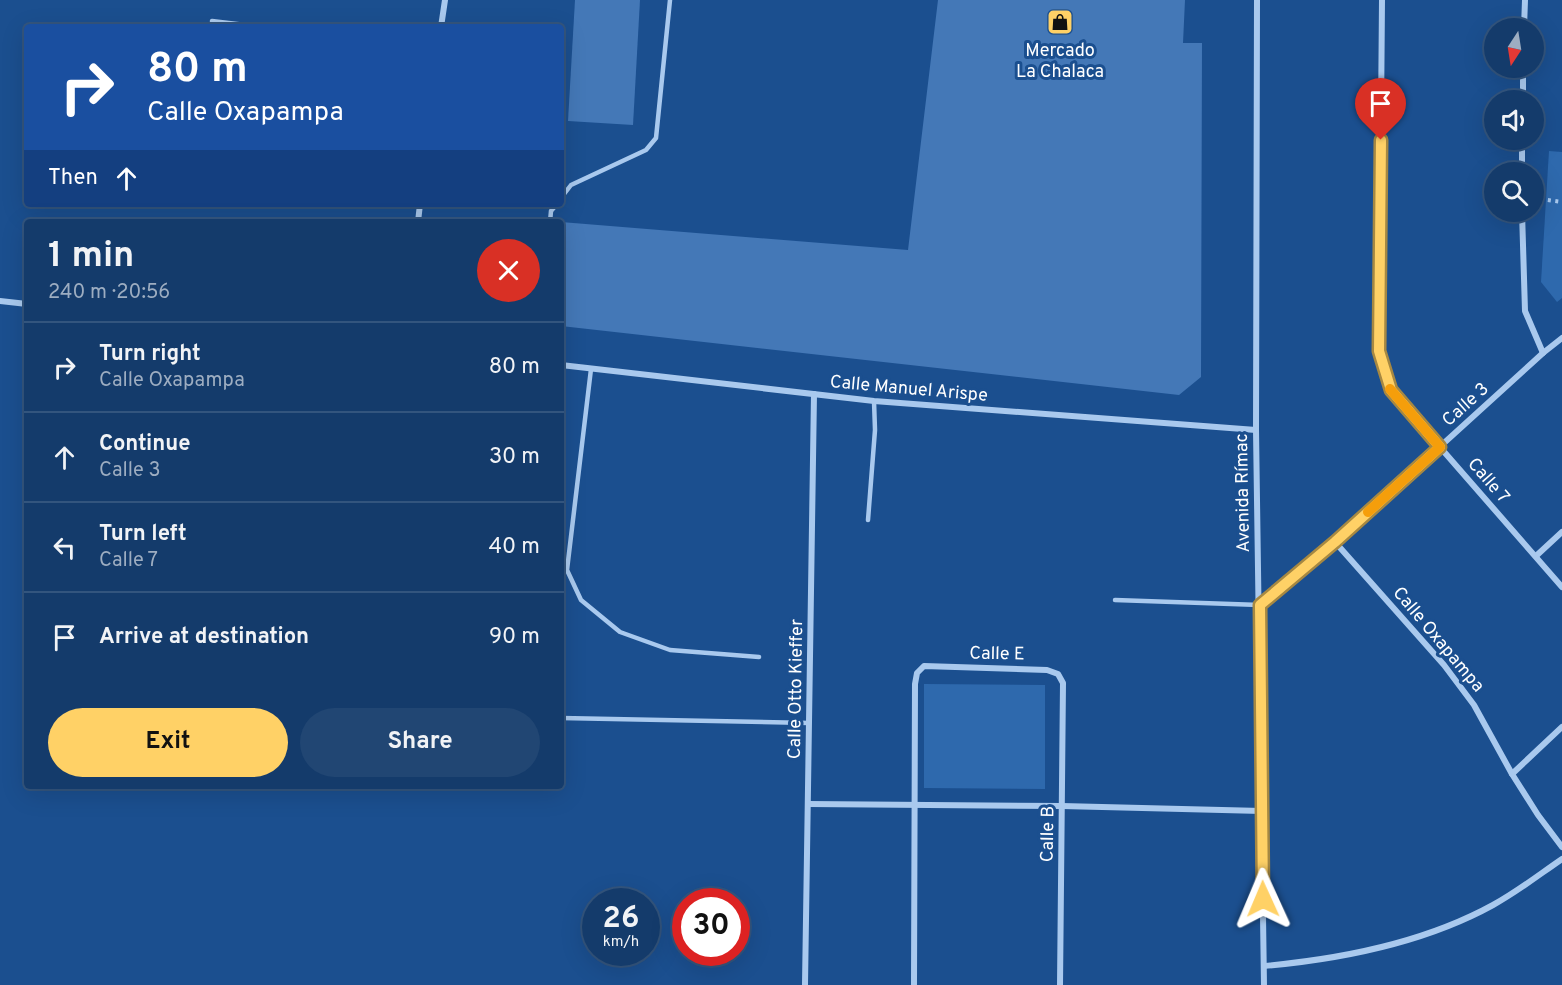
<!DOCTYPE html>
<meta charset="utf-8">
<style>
:root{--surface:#143b6b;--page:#214673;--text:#f1f3f6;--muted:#9dadc1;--line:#33557e;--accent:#ffd166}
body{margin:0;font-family:Overpass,sans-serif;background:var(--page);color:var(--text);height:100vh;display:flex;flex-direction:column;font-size:22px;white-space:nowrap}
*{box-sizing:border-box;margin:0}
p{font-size:20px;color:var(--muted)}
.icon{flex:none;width:33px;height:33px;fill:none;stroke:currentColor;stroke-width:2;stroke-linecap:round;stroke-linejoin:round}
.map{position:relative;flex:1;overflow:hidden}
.details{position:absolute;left:24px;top:219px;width:540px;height:570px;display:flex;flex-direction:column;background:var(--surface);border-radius:6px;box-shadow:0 6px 24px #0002,0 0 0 2px var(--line)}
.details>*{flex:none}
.banner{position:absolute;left:24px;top:24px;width:540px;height:183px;border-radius:6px;box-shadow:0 6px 24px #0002,0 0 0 2px var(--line);background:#1a4fa0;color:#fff;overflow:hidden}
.needle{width:39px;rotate:192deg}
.fabs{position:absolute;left:1484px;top:18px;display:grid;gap:12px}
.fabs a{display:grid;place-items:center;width:60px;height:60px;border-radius:50%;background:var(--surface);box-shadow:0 6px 24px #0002,0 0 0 2px var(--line);font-size:30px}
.speed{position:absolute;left:582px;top:888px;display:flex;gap:12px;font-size:30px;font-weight:700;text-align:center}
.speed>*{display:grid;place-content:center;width:78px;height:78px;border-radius:50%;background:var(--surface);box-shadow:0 6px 24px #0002,0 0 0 2px var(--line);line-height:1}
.speed small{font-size:15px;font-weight:400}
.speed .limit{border:9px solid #d22;background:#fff;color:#111}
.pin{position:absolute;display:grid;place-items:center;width:51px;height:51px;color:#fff;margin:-62px -26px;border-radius:50% 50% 50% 0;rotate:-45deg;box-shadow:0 0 6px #0007}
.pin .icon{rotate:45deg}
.me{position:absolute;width:66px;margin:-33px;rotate:359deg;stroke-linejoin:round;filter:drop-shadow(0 0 4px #0008)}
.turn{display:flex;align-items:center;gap:21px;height:126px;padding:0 24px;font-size:27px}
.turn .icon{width:78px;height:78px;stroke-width:2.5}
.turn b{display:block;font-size:42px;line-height:51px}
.then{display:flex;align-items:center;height:57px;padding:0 24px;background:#0003;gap:12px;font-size:22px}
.round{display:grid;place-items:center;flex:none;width:63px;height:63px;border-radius:32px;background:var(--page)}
.overview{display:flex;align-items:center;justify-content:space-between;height:102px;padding:0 24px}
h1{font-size:36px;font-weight:700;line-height:45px}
.action{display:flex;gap:12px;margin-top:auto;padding:12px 24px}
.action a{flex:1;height:69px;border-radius:36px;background:var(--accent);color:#111;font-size:24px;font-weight:700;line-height:69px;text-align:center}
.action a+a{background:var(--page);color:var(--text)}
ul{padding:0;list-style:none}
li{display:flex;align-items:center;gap:18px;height:90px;padding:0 24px;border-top:2px solid var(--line)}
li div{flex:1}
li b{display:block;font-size:22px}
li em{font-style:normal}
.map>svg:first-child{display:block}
.green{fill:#2e69ad}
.building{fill:#4478b7}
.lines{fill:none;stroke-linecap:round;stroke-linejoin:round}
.path{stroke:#a9c9ee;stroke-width:4;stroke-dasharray:3 4.5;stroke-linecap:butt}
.service{stroke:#a9c9ee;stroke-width:4.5}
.minor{stroke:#a9c9ee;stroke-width:6}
.route-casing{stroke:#a68842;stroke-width:15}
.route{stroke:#ffd166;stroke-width:10}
.slow{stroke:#f59e0b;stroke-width:10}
.labels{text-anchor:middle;stroke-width:6;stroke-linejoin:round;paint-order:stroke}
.poi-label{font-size:18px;fill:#fff;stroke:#1b4f8f}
.street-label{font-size:18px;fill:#fff;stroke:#1b4f8f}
</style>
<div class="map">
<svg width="1562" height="985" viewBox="0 0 1562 985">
<rect width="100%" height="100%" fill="#1b4f8f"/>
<g class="green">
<path d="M 1549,151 L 1562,152 L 1562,298 L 1557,302 L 1541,282 Z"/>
<path d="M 924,684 L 1045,685 L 1045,789 L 924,788 Z"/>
</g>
<g class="building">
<path d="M 575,0 L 640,0 L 633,125 L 568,121 Z"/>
<path d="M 938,0 L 1185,0 L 1183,43 L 1202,43 L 1201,377 L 1179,395 L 561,326 L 561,222 L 908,250 Z"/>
</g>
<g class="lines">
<path class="path" d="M 1533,198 L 1562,202"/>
<g class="service">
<path d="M 212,21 L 262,27"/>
<path d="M 561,198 L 571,185 L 646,150 L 656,138 L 670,0"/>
<path d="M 550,222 L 551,211 L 557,204"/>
<path d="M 591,369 L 567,570 L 581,600 L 620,632 L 670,650 L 759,657"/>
<path d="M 868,520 L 875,430 L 874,401"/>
<path d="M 1115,600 L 1260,605"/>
<path d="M 561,718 L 809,723"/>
</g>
<g class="minor">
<path d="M 1257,0 L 1256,430 L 1264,985"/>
<path d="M 1382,0 L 1379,351 L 1391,391 L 1562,587"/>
<path d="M 441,27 L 445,0"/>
<path d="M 1524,28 L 1525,0"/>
<path d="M 1523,100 L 1523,68"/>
<path d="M 1522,172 L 1522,140"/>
<path d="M 1522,212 L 1525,311 L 1543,353"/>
<path d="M 418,222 L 420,204"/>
<path d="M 0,301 L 27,304"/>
<path d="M 561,365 L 874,401 L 1256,430"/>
<path d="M 1335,542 L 1444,665 L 1474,705 L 1512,774 L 1538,815 L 1562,847"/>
<path d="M 1536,556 L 1562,532"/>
<path d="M 1260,605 L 1335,542 L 1543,353 L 1562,338"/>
<path d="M 1512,774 L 1562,727"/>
<path d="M 808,804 L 1062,806 L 1262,811"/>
<path d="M 1264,966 C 1342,959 1424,943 1493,905 C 1517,892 1540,874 1562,859"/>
<path d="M 805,985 L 814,394"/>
<path d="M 914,985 L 915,684 L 917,673 L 924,666 L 1047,670 L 1058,674 L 1063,683 L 1060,985"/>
</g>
</g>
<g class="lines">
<g class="route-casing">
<path id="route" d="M 1263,899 L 1260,605 L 1335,542 L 1440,447 L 1391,390 L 1379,351 L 1381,140"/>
</g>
<use href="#route" class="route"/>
<path class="slow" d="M 1368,512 L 1440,447 L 1390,389"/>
</g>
<defs>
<g id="shop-square" transform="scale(1.35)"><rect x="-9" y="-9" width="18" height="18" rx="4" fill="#ffd166" stroke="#1b4f8f"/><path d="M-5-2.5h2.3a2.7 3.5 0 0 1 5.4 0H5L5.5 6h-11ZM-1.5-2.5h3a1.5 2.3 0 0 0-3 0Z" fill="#111"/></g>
</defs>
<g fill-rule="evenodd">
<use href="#shop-square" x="1060" y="22"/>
</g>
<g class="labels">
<g class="poi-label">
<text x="1060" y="56">Mercado<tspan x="1060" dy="21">La Chalaca</tspan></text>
</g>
<g class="street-label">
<text transform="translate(909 388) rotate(5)" y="6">Calle Manuel Arispe</text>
<text transform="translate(1465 404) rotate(-42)" y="6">Calle 3</text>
<text transform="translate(1489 480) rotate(49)" y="6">Calle 7</text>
<text transform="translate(1242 493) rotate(-91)" y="6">Avenida Rímac</text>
<text transform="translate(1439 639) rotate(50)" y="6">Calle Oxapampa</text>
<text transform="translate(997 653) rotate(1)" y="6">Calle E</text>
<text transform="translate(795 689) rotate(-89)" y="6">Calle Otto Kieffer</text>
<text transform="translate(1047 834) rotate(-89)" y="6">Calle B</text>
</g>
</g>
</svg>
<div class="fabs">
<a><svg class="needle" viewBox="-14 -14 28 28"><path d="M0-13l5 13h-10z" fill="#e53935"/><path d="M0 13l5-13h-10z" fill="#9dadc1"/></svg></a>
<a><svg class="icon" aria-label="sound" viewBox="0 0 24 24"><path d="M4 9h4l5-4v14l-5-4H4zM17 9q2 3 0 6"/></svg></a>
<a><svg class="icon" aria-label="search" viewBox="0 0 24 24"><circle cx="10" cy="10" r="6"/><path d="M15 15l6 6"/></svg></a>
</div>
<div class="speed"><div>26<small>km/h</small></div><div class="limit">30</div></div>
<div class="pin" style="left:1381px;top:140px;background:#d93025"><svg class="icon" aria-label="arrive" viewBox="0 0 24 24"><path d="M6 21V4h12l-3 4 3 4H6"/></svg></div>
<svg class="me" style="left:1263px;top:899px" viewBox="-20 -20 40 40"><path d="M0-17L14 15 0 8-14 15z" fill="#ffd166" stroke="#fff" stroke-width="4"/></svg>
<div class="banner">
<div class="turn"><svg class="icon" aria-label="right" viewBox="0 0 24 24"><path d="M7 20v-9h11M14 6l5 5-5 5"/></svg><div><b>80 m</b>Calle Oxapampa</div></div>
<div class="then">Then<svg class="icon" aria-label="ahead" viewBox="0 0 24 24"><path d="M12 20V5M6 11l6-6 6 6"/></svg></div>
</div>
<section class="details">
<div class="overview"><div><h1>1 min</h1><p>240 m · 20:56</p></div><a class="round" style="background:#d93025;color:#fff"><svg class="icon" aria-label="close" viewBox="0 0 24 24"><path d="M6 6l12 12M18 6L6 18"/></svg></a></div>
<ul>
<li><svg class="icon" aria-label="right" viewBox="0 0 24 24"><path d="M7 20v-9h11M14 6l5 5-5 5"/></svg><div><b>Turn right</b><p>Calle Oxapampa</p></div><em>80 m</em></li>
<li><svg class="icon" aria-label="ahead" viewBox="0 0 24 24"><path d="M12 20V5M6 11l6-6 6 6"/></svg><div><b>Continue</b><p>Calle 3</p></div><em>30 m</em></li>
<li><svg class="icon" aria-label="left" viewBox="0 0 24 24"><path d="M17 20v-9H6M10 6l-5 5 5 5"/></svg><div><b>Turn left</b><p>Calle 7</p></div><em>40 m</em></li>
<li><svg class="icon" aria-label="arrive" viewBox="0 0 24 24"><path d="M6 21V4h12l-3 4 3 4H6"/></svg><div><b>Arrive at destination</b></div><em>90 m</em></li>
</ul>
<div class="action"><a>Exit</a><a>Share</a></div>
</section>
</div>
